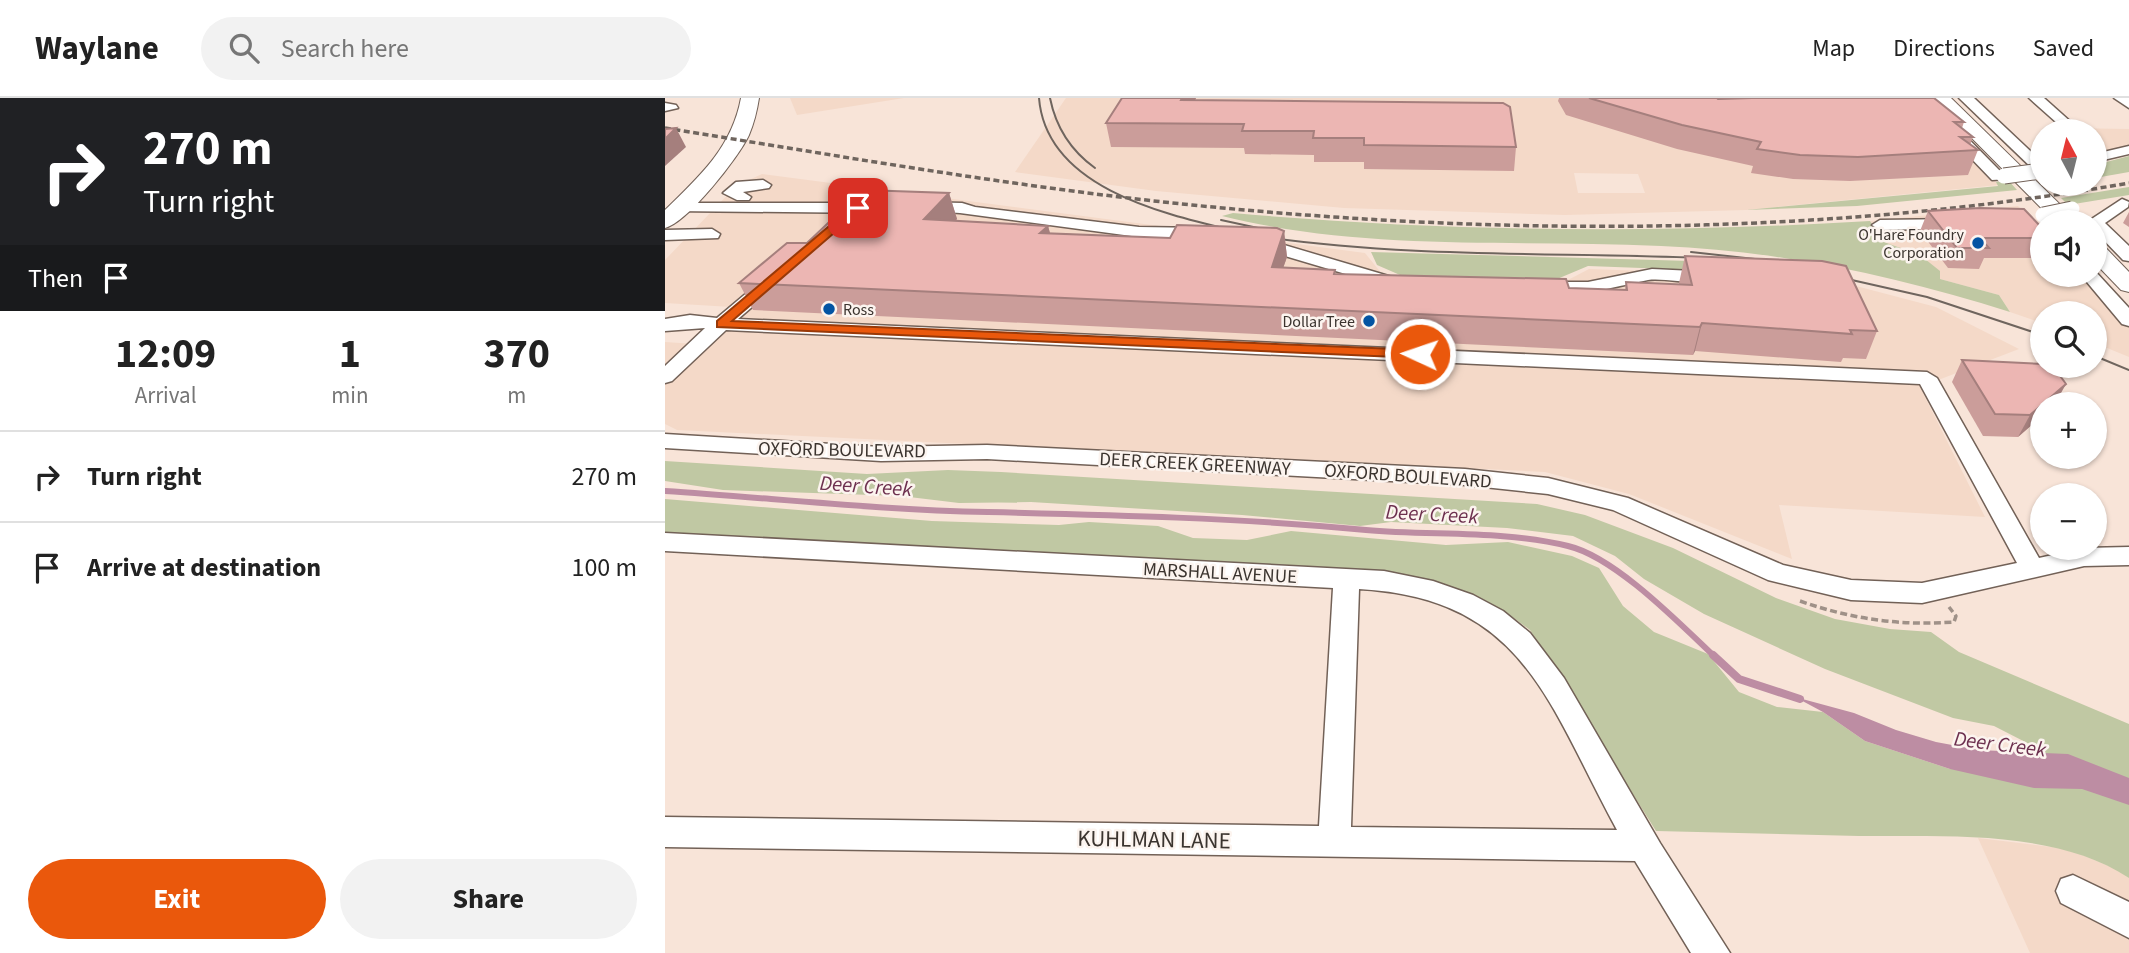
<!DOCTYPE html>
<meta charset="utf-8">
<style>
:root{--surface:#fff;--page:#f2f2f2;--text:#222;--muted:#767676;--line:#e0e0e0;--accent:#ea580c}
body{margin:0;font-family:"Source Sans 3",sans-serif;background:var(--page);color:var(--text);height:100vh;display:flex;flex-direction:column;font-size:26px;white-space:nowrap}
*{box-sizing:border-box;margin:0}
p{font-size:23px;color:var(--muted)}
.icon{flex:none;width:38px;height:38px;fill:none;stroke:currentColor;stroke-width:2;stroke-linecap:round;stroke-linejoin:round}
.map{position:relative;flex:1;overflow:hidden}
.drawer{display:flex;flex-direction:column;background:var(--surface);width:665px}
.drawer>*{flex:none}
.hud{background:#202124;color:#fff;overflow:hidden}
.needle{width:46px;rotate:353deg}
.controls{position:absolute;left:1365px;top:21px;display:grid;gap:14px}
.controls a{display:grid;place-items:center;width:77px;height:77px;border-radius:50%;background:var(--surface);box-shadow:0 2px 5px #0004;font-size:35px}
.pin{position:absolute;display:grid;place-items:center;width:60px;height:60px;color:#fff;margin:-30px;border-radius:14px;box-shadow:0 4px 10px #0006}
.me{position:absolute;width:77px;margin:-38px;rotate:273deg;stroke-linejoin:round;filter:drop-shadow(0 0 5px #0008)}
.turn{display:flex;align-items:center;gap:24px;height:147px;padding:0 28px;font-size:32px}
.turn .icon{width:91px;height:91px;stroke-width:2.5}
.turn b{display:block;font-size:49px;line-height:60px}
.then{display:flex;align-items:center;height:66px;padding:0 28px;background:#0003;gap:14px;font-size:26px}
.eta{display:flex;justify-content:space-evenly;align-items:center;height:119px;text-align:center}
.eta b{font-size:42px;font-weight:700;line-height:49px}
.action{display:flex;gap:14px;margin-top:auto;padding:14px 28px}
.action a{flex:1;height:80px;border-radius:42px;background:var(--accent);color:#fff;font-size:28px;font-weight:700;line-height:80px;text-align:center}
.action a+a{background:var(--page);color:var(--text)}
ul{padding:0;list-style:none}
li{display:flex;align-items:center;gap:21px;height:91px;padding:0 28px;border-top:2px solid var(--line)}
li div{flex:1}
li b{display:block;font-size:26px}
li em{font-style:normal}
header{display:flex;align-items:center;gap:42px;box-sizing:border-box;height:98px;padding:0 35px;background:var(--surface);border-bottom:2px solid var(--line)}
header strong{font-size:33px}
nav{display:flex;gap:38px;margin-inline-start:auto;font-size:24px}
.search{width:490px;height:63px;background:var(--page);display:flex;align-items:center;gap:18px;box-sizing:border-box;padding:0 24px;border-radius:38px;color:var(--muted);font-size:26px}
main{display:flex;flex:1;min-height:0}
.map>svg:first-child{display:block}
.built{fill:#f4d9c8;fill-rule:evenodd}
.green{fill:#c0c8a3}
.water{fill:#bd8da3}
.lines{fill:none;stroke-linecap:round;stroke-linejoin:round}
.stream-far1{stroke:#bd8da3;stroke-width:6}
.stream{stroke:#bd8da3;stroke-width:8}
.minor-casing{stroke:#726157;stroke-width:3}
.major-casing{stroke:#726157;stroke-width:2}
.path{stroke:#9f9188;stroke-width:3.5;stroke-dasharray:7 3.5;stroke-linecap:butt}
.minor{fill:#fff;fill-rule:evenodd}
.major{fill:#fff;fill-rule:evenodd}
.tram{stroke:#6f655e;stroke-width:2}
.rail{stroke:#6f655e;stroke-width:3.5;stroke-dasharray:6 3.5;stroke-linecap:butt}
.minor-bridge-casing{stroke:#726157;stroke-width:17;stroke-linecap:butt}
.minor-bridge{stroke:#fff;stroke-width:15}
.wall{fill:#cb9d9a}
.shaded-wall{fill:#a57f7d}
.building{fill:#ecb6b3;stroke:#a57f7d;stroke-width:2}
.route{fill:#ea580c;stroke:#983908;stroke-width:2}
.poi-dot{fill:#0354a3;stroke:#fcf4ef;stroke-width:2.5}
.labels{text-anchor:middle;stroke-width:5;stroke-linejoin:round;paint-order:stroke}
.far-poi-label{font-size:16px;fill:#3b342f;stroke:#fcf4ef;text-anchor:end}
.street-label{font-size:19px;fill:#3b342f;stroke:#fcf4ef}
.water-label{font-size:21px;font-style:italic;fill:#6d304f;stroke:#fcf4ef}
.near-street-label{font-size:23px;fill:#3b342f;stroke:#fcf4ef}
</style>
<header>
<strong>Waylane</strong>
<div class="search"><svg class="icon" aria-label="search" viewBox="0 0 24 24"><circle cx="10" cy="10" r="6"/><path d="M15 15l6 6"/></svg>Search here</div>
<nav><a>Map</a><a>Directions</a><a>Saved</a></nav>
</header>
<main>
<section class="drawer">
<div class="hud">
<div class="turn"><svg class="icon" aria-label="right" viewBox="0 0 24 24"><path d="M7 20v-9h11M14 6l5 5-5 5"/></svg><div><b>270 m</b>Turn right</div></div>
<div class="then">Then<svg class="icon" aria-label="arrive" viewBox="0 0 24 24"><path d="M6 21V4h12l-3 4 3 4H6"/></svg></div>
</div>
<div class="eta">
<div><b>12:09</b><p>Arrival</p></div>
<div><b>1</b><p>min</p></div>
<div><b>370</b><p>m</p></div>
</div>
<ul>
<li><svg class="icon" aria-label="right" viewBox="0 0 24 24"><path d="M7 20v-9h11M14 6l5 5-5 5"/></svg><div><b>Turn right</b></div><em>270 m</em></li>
<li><svg class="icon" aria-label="arrive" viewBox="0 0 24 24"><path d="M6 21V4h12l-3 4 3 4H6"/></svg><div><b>Arrive at destination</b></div><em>100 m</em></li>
</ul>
<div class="action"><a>Exit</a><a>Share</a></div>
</section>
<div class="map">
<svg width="1464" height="855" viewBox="0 0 1464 855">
<rect width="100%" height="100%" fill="#f8e4d8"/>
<g class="built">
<path d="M 125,0 L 239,0 L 132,17 Z"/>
<path d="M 401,0 L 1251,0 L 1334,87 L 1081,112 L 900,117 L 679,110 L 491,93 L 350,74 ZM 909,75 L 973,76 L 980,95 L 913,95 Z"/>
<path d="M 1402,30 L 1464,31 L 1464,49 L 1430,58 L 1430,33 L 1405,33 Z"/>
<path d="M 97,76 L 700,155 L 717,176 L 734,179 L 887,186 L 901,183 L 924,171 L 1142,179 L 1191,188 L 1271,209 L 1354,251 L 1255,289 L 1320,419 L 1114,407 L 1127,461 L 964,396 L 880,374 L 12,332 L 0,326 L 0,244 L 45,247 L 83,210 L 0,205 L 0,162 L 71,88 Z"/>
<path d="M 1353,108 L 1377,133 L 1377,177 L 1418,177 L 1464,228 L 1464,259 L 1430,245 L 1430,215 L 1377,215 L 1377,225 L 1345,214 L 1334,197 L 1275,181 L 1255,157 L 1219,144 L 1205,123 Z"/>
<path d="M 1313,740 L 1403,751 L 1451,771 L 1464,780 L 1464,855 L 1365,855 Z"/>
</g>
<g class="green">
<path d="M 1464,58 L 1464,74 L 1430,80 L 1430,67 Z"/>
<path d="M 1343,82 L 1352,92 L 1192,108 L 1081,112 L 1333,88 L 1331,84 Z"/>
<path d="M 1464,89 L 1464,97 L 1403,107 L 1396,100 Z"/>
<path d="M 568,115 C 780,134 993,136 1205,123 L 1219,144 L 1255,157 L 1275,173 L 1275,181 L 1334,197 L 1345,214 C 1230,178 1117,153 996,148 C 850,141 701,154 557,118 Z"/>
<path d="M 706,154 L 1026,163 L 1084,174 L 923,168 L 885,184 L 735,177 L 712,167 Z"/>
<path d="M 0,363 L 202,376 L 283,372 L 336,374 L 872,406 L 920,417 L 1008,450 L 1111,500 L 1170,521 L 1225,531 L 1266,534 L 1294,554 L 1464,626 L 1464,780 C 1391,731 1279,739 1194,738 C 1126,736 1059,735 991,733 L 865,532 C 811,490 761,477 693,471 L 0,436 L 0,401 L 267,423 L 394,427 L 424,424 L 493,428 L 528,440 L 582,442 L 626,433 L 781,447 L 843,444 L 907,458 L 934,470 L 958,508 L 989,534 L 1043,556 L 1074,594 L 1112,609 L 1158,614 L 1200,643 L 1285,671 L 1378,653 L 1329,628 L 1288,620 L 1160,571 L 1039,516 L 979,481 L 950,458 L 908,438 L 842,430 L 726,424 L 695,428 L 577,417 L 366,404 L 294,405 L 236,398 L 58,392 L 0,383 Z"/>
</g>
<path class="water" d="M 1130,599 L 1189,615 L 1231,632 L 1271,644 L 1314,652 L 1403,656 L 1464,680 L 1464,707 L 1417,691 L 1369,690 L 1285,671 L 1200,643 L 1158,614 Z"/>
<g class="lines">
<path class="stream-far1" d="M 0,393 C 107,400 215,412 323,414 C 449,417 575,420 701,432 C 768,438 837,432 903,448 C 950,459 1014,525 1050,559"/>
<path class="stream" d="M 1048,557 L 1074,581 L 1135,601"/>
<g class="minor-casing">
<g id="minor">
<path d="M 1248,0 L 1263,0 L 1336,74 L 1344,75 L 1344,81 L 1327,82 Z"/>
<path d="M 1294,0 L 1309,0 L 1377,64 L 1377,77 L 1372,75 Z"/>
<path d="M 1364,0 L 1379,0 L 1416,33 L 1401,33 Z"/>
<path d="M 1449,0 L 1464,0 L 1464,10 Z"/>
<path d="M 0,5 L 11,7 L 13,10 L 0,13 Z"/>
<path d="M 1464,48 L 1464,56 L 1430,64 L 1430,56 Z"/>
<path d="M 98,82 L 106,87 L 104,90 L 78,94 L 86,99 L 84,102 L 72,102 L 58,95 L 71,84 Z"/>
<path d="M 1457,101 L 1464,104 L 1463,109 L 1440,125 L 1464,148 L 1464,163 L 1458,162 L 1430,133 L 1430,124 L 1422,124 Z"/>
<path d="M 256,104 L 297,105 L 310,109 L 474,129 L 539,130 L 547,135 L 539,140 L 474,139 L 295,115 L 250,112 L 248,109 Z"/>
<path d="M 14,105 L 212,105 L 220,110 L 212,115 L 8,113 L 6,110 Z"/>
<path d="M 1291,121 L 1299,126 L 1297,130 L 1215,132 L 1207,127 L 1215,122 Z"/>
<path d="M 47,131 L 55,136 L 53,140 L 0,142 L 0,132 Z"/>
<path d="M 589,138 L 727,179 L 730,183 L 721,188 L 583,147 L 580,143 Z"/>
<path d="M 987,171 L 1049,174 L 1058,179 C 1047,191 1001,179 983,182 C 960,186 887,208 871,189 L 880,184 L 923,184 Z"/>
<path d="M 1430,173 L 1464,210 L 1464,228 L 1457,226 L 1416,177 L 1430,177 Z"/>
<path d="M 109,176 L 118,181 L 115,185 L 73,221 L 1262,274 L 1272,280 L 1374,460 L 1419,450 L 1464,449 L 1464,467 L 1419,468 L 1257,505 L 1186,502 L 1103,482 L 948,412 L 883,396 L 800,387 L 322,361 L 216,363 L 0,350 L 0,336 L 216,349 L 322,347 L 800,371 L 883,380 L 963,400 L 1118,467 L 1186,482 L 1257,485 L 1352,465 L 1255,286 L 61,232 L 7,283 L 0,285 L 0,268 L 40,230 L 0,233 L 0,221 L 25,217 L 52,220 L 103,177 Z"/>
<path d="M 0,435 L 719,473 L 768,483 L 808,497 L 838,513 L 865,535 L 899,580 L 995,745 L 1065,855 L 1026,855 L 970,763 L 0,749 L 0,719 L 654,728 L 668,490 L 0,453 ZM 694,491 C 860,500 883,606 952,732 L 686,729 Z"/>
<path d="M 1408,777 L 1464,804 L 1464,840 L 1396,805 L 1391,793 L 1396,781 Z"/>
</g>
</g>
<g class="major-casing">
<g id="major">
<path d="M 76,0 L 94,0 C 92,13 89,25 84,37 C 74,59 22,125 0,130 L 0,112 C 35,78 67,49 76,0 Z"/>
<path d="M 1267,0 L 1286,0 L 1413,124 L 1390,124 Z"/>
<path d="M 1430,145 L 1438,147 L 1464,174 L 1464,194 L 1456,192 L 1430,165 Z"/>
</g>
</g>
<path class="path" d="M 1135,503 C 1186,521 1235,528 1289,524 L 1291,518 L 1284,509"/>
<use href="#minor" class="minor"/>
<use href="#major" class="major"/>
<g class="tram">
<path d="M 374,0 C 381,88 494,115 566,132"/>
<path d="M 385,0 C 391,30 405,52 430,70"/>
<path d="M 556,122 L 607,133"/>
<path d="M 600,139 C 745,160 891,154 1037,160"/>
<path d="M 1026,154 L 1117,164"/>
<path d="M 1169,178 L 1262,199 L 1377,237"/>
<path d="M 1430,258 L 1464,272"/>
</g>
<path class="rail" d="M 0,30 C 175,58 350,89 527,107 C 836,138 1157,139 1464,85"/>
<g class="minor-bridge-casing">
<g id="minor-bridge">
<path d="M 1339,78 L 1369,74"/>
<path d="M 1378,117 L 1407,111"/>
</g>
</g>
<use href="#minor-bridge" class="minor-bridge"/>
</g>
<g class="wall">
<path d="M 457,0 L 531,0 L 530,2 L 851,49 L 849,73 L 699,71 L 699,64 L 649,64 L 649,57 L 580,56 L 579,50 L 446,49 L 441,25 Z"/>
<path d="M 894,0 L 1052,0 L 1053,1 L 1299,24 L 1297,30 L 1308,39 L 1305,47 L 1313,52 L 1303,77 L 1185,83 L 1128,81 L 1086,75 L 1088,68 L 1012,51 L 901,17 L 893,3 Z"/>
<path d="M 284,95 L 292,121 L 290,123 L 383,128 L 385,135 L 505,140 L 619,133 L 622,159 L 618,170 L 670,176 L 904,190 L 960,192 L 961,184 L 1014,187 L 1014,185 L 1020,158 L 1212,233 L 1201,261 L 1178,260 L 1176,264 L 1030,253 L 1028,257 L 88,212 L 74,185 L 142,145 Z"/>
<path d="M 1263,113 L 1377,130 L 1377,159 L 1376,160 L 1319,160 L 1314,171 L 1283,170 L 1255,133 Z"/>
<path d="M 1464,114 L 1464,129 L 1458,125 Z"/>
<path d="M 1297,262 L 1377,306 L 1377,318 L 1353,339 L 1318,338 L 1287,284 Z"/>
</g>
<g class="shaded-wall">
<path d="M 517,0 L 531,0 L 519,25 L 516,2 Z"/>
<path d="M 11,30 L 21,49 L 0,68 L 0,41 Z"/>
<path d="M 284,95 L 292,121 L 268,147 L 259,121 Z"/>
<path d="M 383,128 L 390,154 L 375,135 Z"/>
<path d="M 619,133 L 622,159 L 609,196 L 607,169 Z"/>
<path d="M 1037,225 L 1030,253 L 1028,257 L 1035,229 Z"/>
<path d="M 1401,286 L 1390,306 L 1378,306 Z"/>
<path d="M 1377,307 L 1377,318 L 1353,339 L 1365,317 Z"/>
</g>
<g class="building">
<path d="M 457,0 L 517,0 L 516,2 L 838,5 L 845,9 L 851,49 L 699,47 L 699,40 L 648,40 L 649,33 L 577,33 L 579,26 L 441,25 Z"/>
<path d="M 924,0 L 1052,0 L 1053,1 L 1087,0 L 1269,0 L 1299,24 L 1289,24 L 1308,39 L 1295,39 L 1313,52 L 1193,59 L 1135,57 L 1092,51 L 1096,44 L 1017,27 Z"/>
<path d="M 11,30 L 0,41 L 0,31 Z"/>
<path d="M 198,92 L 284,95 L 259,121 L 383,128 L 375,135 L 505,140 L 512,127 L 612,130 L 619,133 L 607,169 L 670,172 L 669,176 L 901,181 L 904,190 L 962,192 L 961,184 L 1027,187 L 1020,158 L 1157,163 L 1181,168 L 1212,233 L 1185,232 L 1187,236 L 1037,225 L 1035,229 L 74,185 L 122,145 L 142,145 Z"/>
<path d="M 1315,110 L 1359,111 L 1377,130 L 1377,140 L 1315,140 L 1324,150 L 1292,150 L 1263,113 Z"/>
<path d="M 1297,262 L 1377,266 L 1377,268 L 1388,268 L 1401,286 L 1365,317 L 1330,316 Z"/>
</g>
<path class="route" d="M 189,107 L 198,110 L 67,223 L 755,252 L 762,256 L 755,260 L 52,229 L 52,223 Z"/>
<g class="poi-dot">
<circle cx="1313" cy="145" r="7"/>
<circle cx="164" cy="211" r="7"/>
<circle cx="704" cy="223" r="7"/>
</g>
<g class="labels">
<g class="far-poi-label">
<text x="1299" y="142">O'Hare Foundry<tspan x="1299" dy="18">Corporation</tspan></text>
<text x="178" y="217" text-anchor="start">Ross</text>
<text x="690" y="229">Dollar Tree</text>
</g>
<g class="street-label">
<text transform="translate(177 351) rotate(1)" y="7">OXFORD BOULEVARD</text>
<text transform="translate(530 365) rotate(3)" y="7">DEER CREEK GREENWAY</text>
<text transform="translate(743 377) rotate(4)" y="7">OXFORD BOULEVARD</text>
<text transform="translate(555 474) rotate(3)" y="7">MARSHALL AVENUE</text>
</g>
<g class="water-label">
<text transform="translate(201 388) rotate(4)" y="7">Deer Creek</text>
<text transform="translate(767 416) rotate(3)" y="7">Deer Creek</text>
<text transform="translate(1335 646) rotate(7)" y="7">Deer Creek</text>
</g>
<g class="near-street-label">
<text transform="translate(489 741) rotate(1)" y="8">KUHLMAN LANE</text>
</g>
</g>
</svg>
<div class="controls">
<a><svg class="needle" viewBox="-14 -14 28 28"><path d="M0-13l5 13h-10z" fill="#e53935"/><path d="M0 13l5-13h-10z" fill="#767676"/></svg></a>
<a><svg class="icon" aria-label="sound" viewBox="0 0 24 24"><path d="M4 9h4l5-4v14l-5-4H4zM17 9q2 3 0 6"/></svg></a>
<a><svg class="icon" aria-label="search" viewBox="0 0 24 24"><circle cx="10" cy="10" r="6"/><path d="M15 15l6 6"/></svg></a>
<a>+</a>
<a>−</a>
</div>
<div class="pin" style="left:193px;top:110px;background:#d93025"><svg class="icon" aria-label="arrive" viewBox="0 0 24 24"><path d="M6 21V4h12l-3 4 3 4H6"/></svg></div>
<svg class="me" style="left:755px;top:256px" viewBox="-20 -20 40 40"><circle r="17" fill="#ea580c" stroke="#fff" stroke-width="3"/><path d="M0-11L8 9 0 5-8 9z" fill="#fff"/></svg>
</div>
</main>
